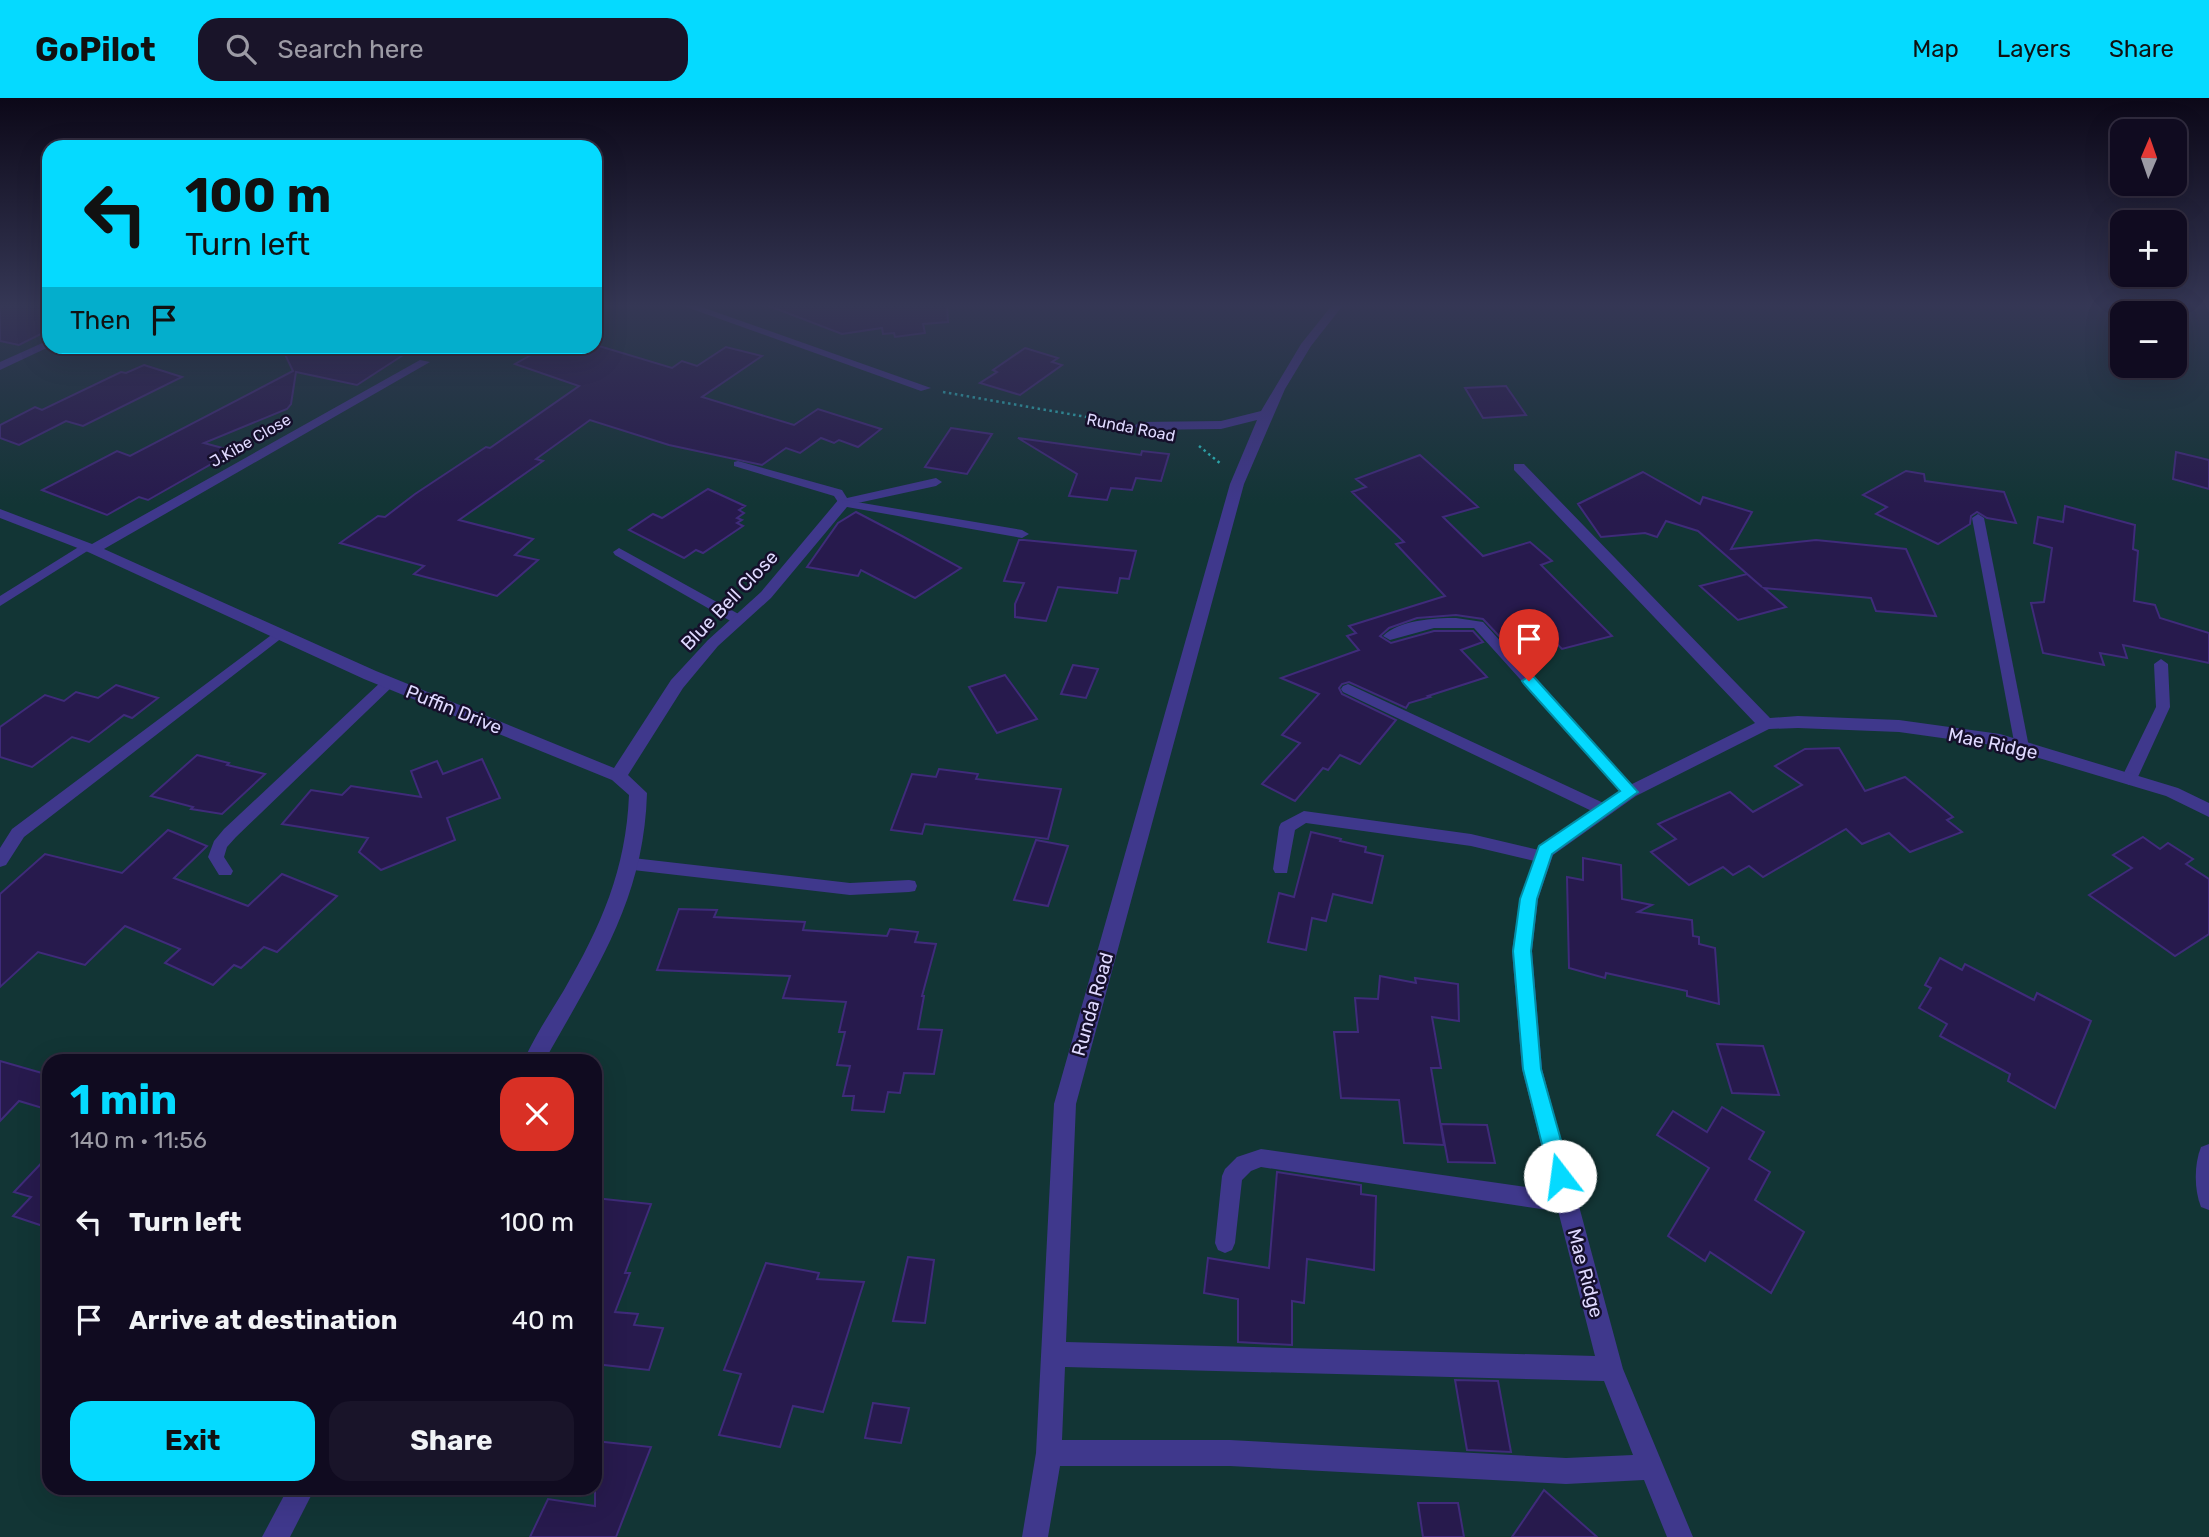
<!DOCTYPE html>
<meta charset="utf-8">
<style>
:root{--surface:#100b20;--page:#191429;--text:#f1f3f6;--muted:#9c9ba5;--line:#302b3e;--accent:#05daff}
body{margin:0;font-family:Rubik,sans-serif;background:var(--page);color:var(--text);height:100vh;display:flex;flex-direction:column;font-size:26px;white-space:nowrap}
*{box-sizing:border-box;margin:0}
p{font-size:23px;color:var(--muted)}
.icon{flex:none;width:38px;height:38px;fill:none;stroke:currentColor;stroke-width:2;stroke-linecap:round;stroke-linejoin:round}
.map{position:relative;flex:1;overflow:hidden}
.side{position:absolute;left:42px;top:956px;width:560px;height:441px;display:flex;flex-direction:column;background:var(--surface);border-radius:21px;box-shadow:0 7px 28px #0002,0 0 0 2px var(--line)}
.side>*{flex:none}
.hud{position:absolute;left:42px;top:42px;width:560px;height:214px;border-radius:21px;box-shadow:0 7px 28px #0002,0 0 0 2px var(--line);background:#05daff;color:#111;overflow:hidden}
.needle{width:46px;rotate:2deg}
.buttons{position:absolute;left:2110px;top:21px;display:grid;gap:14px}
.buttons a{display:grid;place-items:center;width:77px;height:77px;border-radius:14px;background:var(--surface);box-shadow:0 7px 28px #0002,0 0 0 2px var(--line);font-size:35px}
.pin{position:absolute;display:grid;place-items:center;width:60px;height:60px;color:#fff;margin:-72px -30px;border-radius:50% 50% 50% 0;rotate:-45deg;box-shadow:0 0 7px #0007}
.pin .icon{rotate:45deg}
.me{position:absolute;width:77px;margin:-38px;rotate:345deg;stroke-linejoin:round;filter:drop-shadow(0 0 5px #0008)}
.turn{display:flex;align-items:center;gap:24px;height:147px;padding:0 28px;font-size:32px}
.turn .icon{width:91px;height:91px;stroke-width:2.5}
.turn b{display:block;font-size:49px;line-height:60px}
.then{display:flex;align-items:center;height:66px;padding:0 28px;background:#0003;gap:14px;font-size:26px}
.round{display:grid;place-items:center;flex:none;width:74px;height:74px;border-radius:21px;background:var(--page)}
.summary{display:flex;align-items:center;justify-content:space-between;height:119px;padding:0 28px}
h1{font-size:42px;font-weight:700;line-height:52px;color:var(--accent)}
.cta{display:flex;gap:14px;margin-top:auto;padding:14px 28px}
.cta a{flex:1;height:80px;border-radius:21px;background:var(--accent);color:#111;font-size:28px;font-weight:700;line-height:80px;text-align:center}
.cta a+a{background:var(--page);color:var(--text)}
ul{padding:0;list-style:none}
li{display:flex;align-items:center;gap:21px;height:98px;padding:0 28px}
li div{flex:1}
li b{display:block;font-size:26px}
li em{font-style:normal}
header{display:flex;align-items:center;gap:42px;box-sizing:border-box;height:98px;padding:0 35px;background:var(--accent);color:#111}
header strong{font-size:33px}
nav{display:flex;gap:38px;margin-inline-start:auto;font-size:24px}
.search{width:490px;height:63px;background:var(--page);display:flex;align-items:center;gap:18px;box-sizing:border-box;padding:0 24px;border-radius:21px;color:var(--muted);font-size:26px}
.map>svg:first-child{display:block}
.green{fill:#123535;fill-rule:evenodd}
.building{fill:#271a4d;stroke:#3f2b7a;stroke-width:2}
.lines{fill:none;stroke-linecap:round;stroke-linejoin:round}
.path{stroke:#29c3c1;stroke-width:2.5;stroke-dasharray:2.5 3.5;stroke-linecap:butt}
.lane{fill:#3f388c;fill-rule:evenodd}
.street{fill:#3f388c;fill-rule:evenodd}
.route{fill:#05daff;stroke:#038ea6;stroke-width:2}
.labels{text-anchor:middle;stroke-width:5;stroke-linejoin:round;paint-order:stroke}
.far-street-label{font-size:16px;fill:#dfd9ff;stroke:#150f2b}
.street-label{font-size:19px;fill:#dfd9ff;stroke:#150f2b}
</style>
<header>
<strong>GoPilot</strong>
<div class="search"><svg class="icon" aria-label="search" viewBox="0 0 24 24"><circle cx="10" cy="10" r="6"/><path d="M15 15l6 6"/></svg>Search here</div>
<nav><a>Map</a><a>Layers</a><a>Share</a></nav>
</header>
<div class="map">
<svg width="2209" height="1439" viewBox="0 0 2209 1439">
<rect width="100%" height="100%" fill="#150f2b"/>
<path class="green" d="M 0,206 L 49,206 L 49,248 L 595,248 L 595,206 L 2209,206 L 2209,1439 L 0,1439 ZM 2123,215 L 2175,215 L 2175,268 L 2123,268 ZM 49,962 L 595,962 L 595,1390 L 49,1390 Z"/>
<g class="building">
<path d="M 0,206 L 49,206 L 49,232 L 19,247 L 0,243 Z"/>
<path d="M 769,206 L 947,206 L 948,224 L 923,226 L 925,235 L 895,239 L 894,235 L 883,236 L 882,230 L 842,236 L 769,208 Z"/>
<path d="M 281,248 L 417,248 L 357,287 L 296,274 L 291,306 L 287,311 L 204,345 L 234,353 L 148,402 L 139,399 L 107,417 L 42,392 L 117,353 L 130,358 L 293,273 Z"/>
<path d="M 547,248 L 599,248 L 672,270 L 682,263 L 697,268 L 726,249 L 762,258 L 702,299 L 794,327 L 818,311 L 881,331 L 858,349 L 839,342 L 834,345 L 821,340 L 800,355 L 786,350 L 762,367 L 669,347 L 590,322 L 536,361 L 543,363 L 459,422 L 533,441 L 515,457 L 538,462 L 497,498 L 414,476 L 424,468 L 340,445 L 378,418 L 385,419 L 415,396 L 486,349 L 490,350 L 579,288 L 515,266 Z"/>
<path d="M 1025,250 L 1058,260 L 1052,264 L 1062,267 L 1020,297 L 980,285 L 997,274 L 993,272 Z"/>
<path d="M 144,267 L 182,279 L 83,328 L 66,323 L 19,347 L 0,340 L 0,327 L 35,309 L 42,312 L 121,274 L 126,275 Z"/>
<path d="M 1506,288 L 1526,317 L 1483,320 L 1465,290 Z"/>
<path d="M 951,330 L 992,336 L 967,376 L 925,369 Z"/>
<path d="M 1018,340 L 1141,357 L 1142,353 L 1169,356 L 1161,383 L 1136,380 L 1132,392 L 1111,390 L 1107,402 L 1069,398 L 1077,376 Z"/>
<path d="M 2176,354 L 2209,362 L 2209,391 L 2173,381 Z"/>
<path d="M 1420,357 L 1478,409 L 1443,419 L 1483,458 L 1530,444 L 1552,463 L 1541,467 L 1612,538 L 1562,551 L 1552,541 L 1523,548 L 1510,534 L 1499,538 L 1483,521 L 1456,517 L 1417,520 L 1389,530 L 1380,538 L 1391,545 L 1434,533 L 1473,533 L 1483,544 L 1461,552 L 1487,579 L 1428,598 L 1430,599 L 1409,605 L 1406,610 L 1349,584 L 1342,586 L 1339,590 L 1342,596 L 1396,622 L 1360,666 L 1340,657 L 1328,672 L 1323,670 L 1295,703 L 1262,686 L 1300,645 L 1282,637 L 1319,596 L 1281,580 L 1359,552 L 1347,538 L 1356,535 L 1349,528 L 1445,498 L 1396,446 L 1404,444 L 1352,394 L 1366,389 L 1356,381 Z"/>
<path d="M 1906,373 L 1924,376 L 1925,383 L 2004,394 L 2016,425 L 1987,420 L 1977,414 L 1971,418 L 1970,426 L 1938,446 L 1876,416 L 1887,409 L 1863,397 Z"/>
<path d="M 1643,374 L 1700,406 L 1703,399 L 1752,414 L 1731,451 L 1816,442 L 1906,451 L 1936,518 L 1876,513 L 1871,500 L 1764,490 L 1786,509 L 1738,522 L 1700,488 L 1747,476 L 1762,489 L 1698,433 L 1666,423 L 1657,439 L 1645,435 L 1601,439 L 1578,406 Z"/>
<path d="M 708,391 L 745,408 L 739,412 L 744,415 L 737,420 L 742,422 L 737,425 L 743,428 L 703,455 L 696,452 L 684,460 L 629,432 L 653,416 L 662,420 Z"/>
<path d="M 2065,408 L 2135,427 L 2133,451 L 2138,453 L 2134,503 L 2155,507 L 2160,520 L 2209,535 L 2209,565 L 2123,547 L 2127,560 L 2100,555 L 2104,567 L 2043,555 L 2031,505 L 2044,504 L 2052,450 L 2034,445 L 2038,419 L 2063,424 Z"/>
<path d="M 856,414 L 902,438 L 961,470 L 915,500 L 861,472 L 858,478 L 807,469 L 838,425 Z"/>
<path d="M 1019,442 L 1024,442 L 1136,453 L 1129,481 L 1120,480 L 1117,495 L 1058,489 L 1046,523 L 1015,519 L 1015,506 L 1024,485 L 1004,483 Z"/>
<path d="M 1073,567 L 1098,571 L 1086,600 L 1061,596 Z"/>
<path d="M 1005,577 L 1037,621 L 997,635 L 969,589 Z"/>
<path d="M 116,587 L 158,600 L 132,620 L 124,617 L 89,644 L 72,639 L 32,669 L 0,659 L 0,629 L 45,597 L 64,603 L 76,594 L 98,600 Z"/>
<path d="M 1839,650 L 1865,693 L 1905,679 L 1953,719 L 1947,722 L 1962,734 L 1910,754 L 1889,735 L 1862,746 L 1846,731 L 1763,779 L 1749,768 L 1733,777 L 1723,769 L 1689,787 L 1651,754 L 1676,741 L 1658,726 L 1730,694 L 1753,714 L 1802,687 L 1775,668 L 1805,651 Z"/>
<path d="M 197,657 L 229,665 L 227,667 L 265,676 L 222,716 L 191,711 L 193,709 L 151,698 Z"/>
<path d="M 482,661 L 500,700 L 447,720 L 455,742 L 381,772 L 359,754 L 368,740 L 282,726 L 311,692 L 342,697 L 351,688 L 421,699 L 411,673 L 437,663 L 443,676 Z"/>
<path d="M 939,671 L 978,676 L 976,681 L 1061,691 L 1048,741 L 925,726 L 922,736 L 891,732 L 912,676 L 936,679 Z"/>
<path d="M 168,732 L 207,748 L 174,780 L 248,808 L 282,776 L 337,798 L 277,854 L 264,849 L 241,870 L 234,867 L 213,887 L 165,865 L 180,851 L 125,828 L 85,867 L 38,854 L 0,889 L 0,796 L 45,756 L 122,775 Z"/>
<path d="M 1311,734 L 1341,741 L 1340,743 L 1366,749 L 1365,754 L 1383,758 L 1372,805 L 1333,796 L 1326,823 L 1312,820 L 1306,852 L 1268,844 L 1279,795 L 1294,799 Z"/>
<path d="M 2143,739 L 2160,751 L 2168,745 L 2193,761 L 2186,766 L 2209,781 L 2209,836 L 2175,858 L 2089,797 L 2132,770 L 2113,757 Z"/>
<path d="M 1036,742 L 1068,748 L 1048,808 L 1014,802 Z"/>
<path d="M 1583,760 L 1621,767 L 1622,801 L 1652,807 L 1638,814 L 1692,822 L 1693,838 L 1699,839 L 1699,846 L 1715,850 L 1719,906 L 1687,898 L 1687,893 L 1606,875 L 1605,880 L 1569,870 L 1567,779 L 1583,782 Z"/>
<path d="M 679,811 L 717,812 L 714,819 L 805,824 L 803,832 L 887,838 L 890,831 L 918,834 L 915,844 L 936,846 L 922,898 L 924,898 L 918,931 L 942,932 L 934,976 L 904,975 L 900,995 L 888,994 L 884,1014 L 852,1012 L 854,998 L 843,998 L 850,968 L 837,967 L 845,934 L 839,934 L 846,904 L 783,900 L 790,878 L 657,872 Z"/>
<path d="M 1940,860 L 1962,872 L 1965,866 L 2034,902 L 2037,895 L 2091,923 L 2055,1010 L 2008,983 L 2010,976 L 1940,938 L 1947,926 L 1919,910 L 1931,890 L 1925,887 Z"/>
<path d="M 1380,878 L 1416,885 L 1415,880 L 1458,886 L 1459,923 L 1432,919 L 1441,970 L 1431,970 L 1444,1047 L 1404,1045 L 1399,1002 L 1341,1000 L 1334,934 L 1358,934 L 1355,900 L 1378,901 Z"/>
<path d="M 1717,946 L 1763,948 L 1779,997 L 1732,995 Z"/>
<path d="M 0,963 L 49,977 L 49,1012 L 19,1003 L 0,1023 Z"/>
<path d="M 1722,1009 L 1764,1034 L 1749,1061 L 1770,1074 L 1755,1102 L 1804,1134 L 1771,1195 L 1710,1154 L 1705,1163 L 1668,1138 L 1709,1070 L 1657,1037 L 1673,1013 L 1707,1034 Z"/>
<path d="M 1441,1026 L 1487,1027 L 1495,1065 L 1448,1064 Z"/>
<path d="M 49,1057 L 49,1130 L 13,1118 L 31,1099 L 14,1094 Z"/>
<path d="M 1277,1074 L 1361,1087 L 1361,1096 L 1376,1098 L 1374,1172 L 1307,1161 L 1304,1205 L 1292,1203 L 1292,1247 L 1238,1244 L 1238,1201 L 1204,1195 L 1208,1160 L 1269,1170 Z"/>
<path d="M 595,1100 L 651,1106 L 625,1175 L 630,1175 L 615,1214 L 638,1216 L 634,1227 L 663,1230 L 649,1272 L 595,1266 Z"/>
<path d="M 908,1159 L 934,1162 L 925,1225 L 893,1223 Z"/>
<path d="M 766,1165 L 819,1175 L 817,1181 L 864,1184 L 823,1314 L 793,1308 L 780,1349 L 719,1337 L 741,1276 L 724,1272 Z"/>
<path d="M 1455,1282 L 1498,1283 L 1511,1354 L 1467,1352 Z"/>
<path d="M 873,1305 L 909,1310 L 901,1345 L 865,1340 Z"/>
<path d="M 595,1343 L 651,1349 L 616,1439 L 530,1439 L 548,1401 L 595,1408 Z"/>
<path d="M 1544,1392 L 1597,1439 L 1512,1439 Z"/>
<path d="M 1418,1405 L 1458,1405 L 1464,1439 L 1423,1439 Z"/>
</g>
<g class="lines">
<g class="path">
<path d="M 943,294 L 1121,325"/>
<path d="M 1199,348 L 1221,366"/>
</g>
<g class="lane">
<path d="M 738,363 L 842,392 L 847,400 L 936,380 L 942,384 L 936,388 L 844,408 L 840,407 L 834,398 L 734,368 L 734,364 Z"/>
<path d="M 1978,416 L 1984,420 L 2029,649 L 2022,654 L 2015,649 L 1972,420 Z"/>
<path d="M 85,445 L 91,449 L 89,452 L 0,508 L 0,498 Z"/>
<path d="M 619,450 L 744,519 L 746,522 L 739,526 L 734,525 L 615,457 L 613,454 Z"/>
<path d="M 1456,520 L 1483,524 L 1635,690 L 1638,694 L 1635,698 L 1625,698 L 1474,530 L 1434,530 L 1390,542 L 1383,538 C 1399,522 1434,520 1456,520 Z"/>
<path d="M 278,532 L 285,536 L 283,539 L 24,739 L 6,767 L 0,769 L 0,750 L 12,731 Z"/>
<path d="M 2161,561 L 2168,566 L 2170,609 L 2137,681 L 2129,687 L 2121,681 L 2156,609 L 2154,566 Z"/>
<path d="M 388,580 L 395,585 L 393,588 L 236,739 L 227,749 L 224,759 L 233,773 L 231,777 L 219,777 L 208,759 L 214,743 L 224,731 L 383,582 Z"/>
<path d="M 1348,586 L 1610,708 L 1612,712 L 1604,718 L 1598,716 L 1343,594 L 1341,591 L 1343,588 Z"/>
<path d="M 1304,713 L 1471,736 L 1543,753 L 1549,755 L 1551,759 L 1549,763 L 1543,765 L 1471,748 L 1306,725 L 1295,732 L 1287,775 L 1275,775 L 1273,771 L 1279,729 L 1281,725 Z"/>
<path d="M 633,760 L 850,785 L 909,782 L 915,783 L 917,788 L 915,793 L 909,794 L 850,797 L 633,772 L 627,770 L 625,766 L 627,762 Z"/>
<path d="M 1261,1051 L 1568,1095 L 1575,1098 L 1578,1105 L 1575,1112 L 1568,1115 L 1261,1069 L 1251,1073 L 1242,1082 L 1235,1145 L 1232,1152 L 1225,1155 L 1218,1152 L 1215,1145 L 1222,1078 L 1225,1071 L 1237,1059 Z"/>
</g>
<g class="street">
<path d="M 678,206 L 693,206 L 931,290 L 921,293 Z"/>
<path d="M 1333,206 L 1344,206 L 1311,248 L 1285,291 L 1244,386 L 1076,1006 L 1066,1244 L 1595,1258 L 1522,971 L 1512,853 L 1520,801 L 1539,748 L 1624,690 L 1755,625 L 1514,372 L 1514,366 L 1524,366 L 1770,620 L 1798,618 L 1899,622 L 2000,636 L 2178,690 L 2209,705 L 2209,719 L 2166,698 L 1999,648 L 1899,634 L 1798,630 L 1769,631 L 1636,698 L 1553,757 L 1538,801 L 1532,853 L 1542,971 L 1623,1271 L 1693,1439 L 1667,1439 L 1644,1382 L 1566,1386 L 1230,1368 L 1060,1368 L 1048,1439 L 1022,1439 L 1036,1355 L 1054,1006 L 1230,386 L 1257,322 L 1221,331 L 1140,332 L 1134,328 L 1140,324 L 1221,323 L 1261,313 L 1301,246 ZM 1065,1269 L 1604,1283 L 1633,1357 L 1566,1360 L 1230,1342 L 1062,1342 Z"/>
<path d="M 49,242 L 51,248 L 0,272 L 0,264 Z"/>
<path d="M 420,262 L 430,264 L 104,451 L 376,573 L 614,670 L 671,582 L 708,542 L 761,494 L 839,401 L 1022,432 L 1029,436 L 1022,440 L 847,409 L 771,500 L 718,548 L 683,590 L 628,677 L 647,695 C 644,803 595,872 545,962 L 524,962 C 535,938 550,915 564,892 C 601,828 626,772 629,697 L 612,682 L 364,581 L 88,454 L 0,420 L 0,411 L 92,446 Z"/>
<path d="M 2209,1046 L 2209,1112 L 2201,1109 C 2194,1092 2194,1066 2201,1049 Z"/>
<path d="M 288,1390 L 315,1390 L 290,1439 L 262,1439 Z"/>
</g>
</g>
<linearGradient id="sky" x2="0" y2="1"><stop stop-color="#0c0818"/><stop offset="0.51" stop-color="#353755"/><stop offset="1" stop-color="#353755" stop-opacity="0"/></linearGradient>
<rect width="2209" height="407" fill="url(#sky)"/>
<path class="route" d="M 1529,578 L 1534,579 L 1638,694 L 1552,756 L 1537,801 L 1531,853 L 1541,971 L 1571,1078 L 1568,1085 L 1560,1088 L 1553,1085 L 1550,1078 L 1523,971 L 1513,853 L 1520,801 L 1539,748 L 1620,693 L 1524,586 L 1522,583 Z"/>
<g class="labels">
<g class="far-street-label">
<text transform="translate(1131 329) rotate(11)" y="6">Runda Road</text>
<text transform="translate(250 342) rotate(-30)" y="6">J.Kibe Close</text>
</g>
<g class="street-label">
<text transform="translate(729 502) rotate(-46)" y="7">Blue Bell Close</text>
<text transform="translate(454 611) rotate(22)" y="7">Puffin Drive</text>
<text transform="translate(1993 645) rotate(12)" y="7">Mae Ridge</text>
<text transform="translate(1092 906) rotate(-74)" y="7">Runda Road</text>
<text transform="translate(1586 1175) rotate(75)" y="7">Mae Ridge</text>
</g>
</g>
</svg>
<div class="buttons">
<a><svg class="needle" viewBox="-14 -14 28 28"><path d="M0-13l5 13h-10z" fill="#e53935"/><path d="M0 13l5-13h-10z" fill="#9c9ba5"/></svg></a>
<a>+</a>
<a>−</a>
</div>
<div class="pin" style="left:1529px;top:583px;background:#d93025"><svg class="icon" aria-label="arrive" viewBox="0 0 24 24"><path d="M6 21V4h12l-3 4 3 4H6"/></svg></div>
<svg class="me" style="left:1560px;top:1078px" viewBox="-20 -20 40 40"><circle r="19" fill="#fff"/><path d="M0-13L10 11 0 6-10 11z" fill="#05daff"/></svg>
<div class="hud">
<div class="turn"><svg class="icon" aria-label="left" viewBox="0 0 24 24"><path d="M17 20v-9H6M10 6l-5 5 5 5"/></svg><div><b>100 m</b>Turn left</div></div>
<div class="then">Then<svg class="icon" aria-label="arrive" viewBox="0 0 24 24"><path d="M6 21V4h12l-3 4 3 4H6"/></svg></div>
</div>
<section class="side">
<div class="summary"><div><h1>1 min</h1><p>140 m · 11:56</p></div><a class="round" style="background:#d93025;color:#fff"><svg class="icon" aria-label="close" viewBox="0 0 24 24"><path d="M6 6l12 12M18 6L6 18"/></svg></a></div>
<ul>
<li><svg class="icon" aria-label="left" viewBox="0 0 24 24"><path d="M17 20v-9H6M10 6l-5 5 5 5"/></svg><div><b>Turn left</b></div><em>100 m</em></li>
<li><svg class="icon" aria-label="arrive" viewBox="0 0 24 24"><path d="M6 21V4h12l-3 4 3 4H6"/></svg><div><b>Arrive at destination</b></div><em>40 m</em></li>
</ul>
<div class="cta"><a>Exit</a><a>Share</a></div>
</section>
</div>
